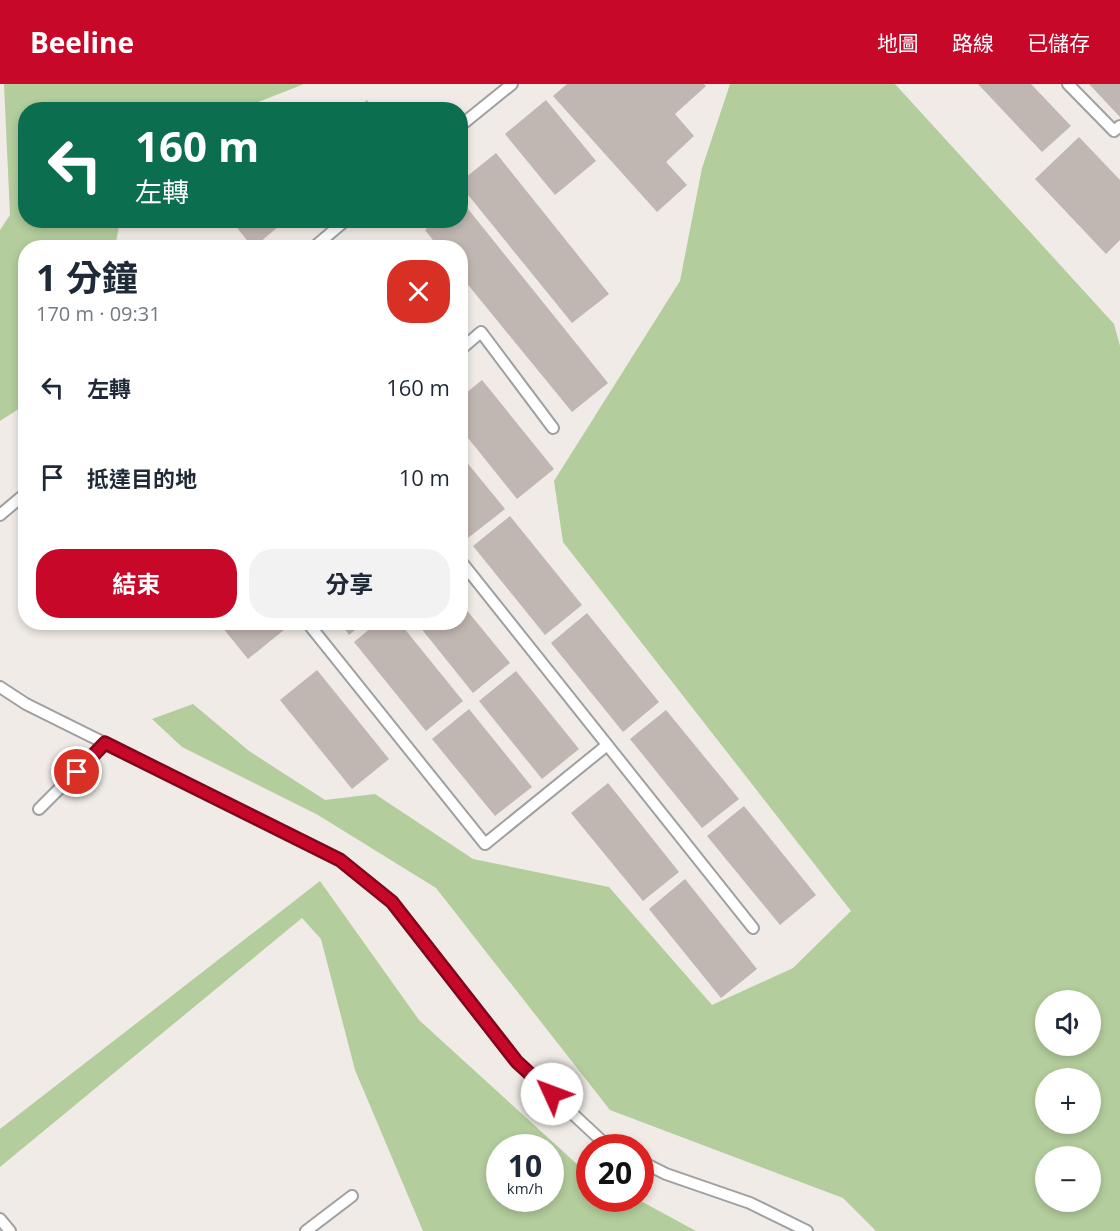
<!DOCTYPE html>
<html lang="zh-TW">
<meta charset="utf-8">
<style>
:root{--surface:#fff;--page:#f2f2f3;--text:#1f2937;--muted:#747a83;--accent:#c70829}
body{margin:0;font-family:"Open Sans","Noto Sans TC",sans-serif;background:var(--page);color:var(--text);height:100vh;display:flex;flex-direction:column;font-size:22px;white-space:nowrap}
*{box-sizing:border-box;margin:0}
p{font-size:20px;color:var(--muted)}
.icon{flex:none;width:33px;height:33px;fill:none;stroke:currentColor;stroke-width:2;stroke-linecap:round;stroke-linejoin:round}
.map{position:relative;flex:1;overflow:hidden}
.sheet{position:absolute;left:18px;top:156px;width:450px;height:390px;display:flex;flex-direction:column;background:var(--surface);border-radius:24px;box-shadow:0 3px 9px #0003}
.sheet>*{flex:none}
.top-card{position:absolute;left:18px;top:18px;width:450px;height:126px;border-radius:24px;box-shadow:0 3px 9px #0003;background:#0b6e4f;color:#fff;overflow:hidden}
.controls{position:absolute;left:1035px;top:906px;display:grid;gap:12px}
.controls a{display:grid;place-items:center;width:66px;height:66px;border-radius:50%;background:var(--surface);box-shadow:0 3px 9px #0003;font-size:30px}
.speed{position:absolute;left:486px;top:1050px;display:flex;gap:12px;font-size:30px;font-weight:700;text-align:center}
.speed>*{display:grid;place-content:center;width:78px;height:78px;border-radius:50%;background:var(--surface);box-shadow:0 3px 9px #0003;line-height:1}
.speed small{font-size:15px;font-weight:400}
.speed .limit{border:9px solid #d22;background:#fff;color:#111}
.pin{position:absolute;display:grid;place-items:center;width:51px;height:51px;color:#fff;margin:-26px;border:3px solid #fff;border-radius:50%;box-shadow:0 2px 6px #0007}
.me{position:absolute;width:66px;margin:-33px;rotate:313deg;stroke-linejoin:round;filter:drop-shadow(0 0 4px #0008)}
.turn{display:flex;align-items:center;gap:21px;height:126px;padding:0 18px;font-size:27px}
.turn .icon{width:78px;height:78px;stroke-width:2.5}
.turn b{display:block;font-size:42px;line-height:51px}
.round{display:grid;place-items:center;flex:none;width:63px;height:63px;border-radius:24px;background:var(--page)}
.summary{display:flex;align-items:center;justify-content:space-between;height:102px;padding:0 18px}
h1{font-size:36px;font-weight:700;line-height:45px}
.cta{display:flex;gap:12px;margin-top:auto;padding:12px 18px}
.cta a{flex:1;height:69px;border-radius:24px;background:var(--accent);color:#fff;font-size:24px;font-weight:700;line-height:69px;text-align:center}
.cta a+a{background:var(--page);color:var(--text)}
ul{padding:0;list-style:none}
li{display:flex;align-items:center;gap:18px;height:90px;padding:0 18px}
li div{flex:1}
li b{display:block;font-size:22px}
li em{font-style:normal}
header{display:flex;align-items:center;gap:36px;box-sizing:border-box;height:84px;padding:0 30px;background:var(--accent);color:#fff}
header strong{font-size:28px}
nav{display:flex;gap:33px;margin-inline-start:auto;font-size:21px}
.map>svg:first-child{display:block}
.forest{fill:#b3cd9c;fill-rule:evenodd}
.building{fill:#c0b6b2}
.lines{fill:none;stroke-linecap:round;stroke-linejoin:round}
.service-casing{stroke:#a0a0a0;stroke-width:14}
.service{stroke:#fff;stroke-width:10}
.route-casing{stroke:#81051b;stroke-width:15}
.route{stroke:#c70829;stroke-width:10}
</style>
<header>
<strong>Beeline</strong>
<nav><a>地圖</a><a>路線</a><a>已儲存</a></nav>
</header>
<div class="map">
<svg width="1120" height="1147" viewBox="0 0 1120 1147">
<rect width="100%" height="100%" fill="#f0ebe6"/>
<g class="forest">
<path d="M 4,0 L 304,0 L 241,25 L 26,26 L 26,136 L 120,137 L 115,163 L 26,164 L 25,321 L 0,337 L 0,146 L 10,131 Z"/>
<path d="M 730,0 L 895,0 L 1114,240 L 1120,262 L 1120,1147 L 876,1147 L 843,1114 L 610,1026 L 436,804 L 318,731 L 182,663 L 152,635 L 193,620 L 249,667 L 325,716 L 375,710 L 473,775 L 609,803 L 712,921 L 793,884 L 851,827 L 563,458 L 554,397 L 680,197 L 702,84 ZM 1046,916 L 1090,916 L 1090,962 L 1046,962 ZM 1046,994 L 1090,994 L 1090,1040 L 1046,1040 ZM 1046,1072 L 1090,1072 L 1090,1118 L 1046,1118 Z"/>
<path d="M 320,797 L 419,936 L 579,1082 L 589,1088 L 590,1114 L 637,1115 L 696,1147 L 423,1147 L 355,986 L 321,855 L 302,834 L 0,1083 L 0,1045 ZM 500,1064 L 550,1064 L 550,1114 L 500,1114 Z"/>
</g>
<g class="building">
<path d="M 567,0 L 704,0 L 706,2 L 675,30 L 694,52 L 666,78 L 687,101 L 657,128 L 553,12 Z"/>
<path d="M 978,0 L 1031,0 L 1071,42 L 1042,68 Z"/>
<path d="M 1089,0 L 1120,0 L 1120,33 Z"/>
<path d="M 367,16 L 374,26 L 355,26 Z"/>
<path d="M 546,16 L 596,77 L 555,111 L 505,50 Z"/>
<path d="M 1079,53 L 1120,96 L 1120,156 L 1106,170 L 1035,95 Z"/>
<path d="M 496,69 L 609,210 L 572,239 L 460,101 L 460,98 Z"/>
<path d="M 460,115 L 608,299 L 572,328 L 460,191 L 460,164 L 439,164 L 425,146 L 436,136 L 460,136 Z"/>
<path d="M 231,136 L 286,136 L 253,164 Z"/>
<path d="M 482,296 L 554,385 L 517,415 L 460,344 L 460,314 Z"/>
<path d="M 460,370 L 505,425 L 468,454 L 460,445 Z"/>
<path d="M 510,432 L 582,521 L 545,551 L 473,462 Z"/>
<path d="M 460,518 L 510,579 L 473,609 L 416,538 L 460,538 Z"/>
<path d="M 587,529 L 659,618 L 623,648 L 551,559 Z"/>
<path d="M 218,538 L 279,538 L 284,546 L 248,575 Z"/>
<path d="M 340,538 L 365,538 L 349,551 Z"/>
<path d="M 378,538 L 399,538 L 463,617 L 426,647 L 354,558 Z"/>
<path d="M 317,586 L 389,675 L 352,705 L 280,616 Z"/>
<path d="M 516,587 L 579,665 L 542,695 L 479,617 Z"/>
<path d="M 469,625 L 532,703 L 495,732 L 432,655 Z"/>
<path d="M 666,626 L 739,715 L 702,744 L 630,655 Z"/>
<path d="M 608,699 L 679,788 L 643,817 L 571,729 Z"/>
<path d="M 744,722 L 816,811 L 780,841 L 707,752 Z"/>
<path d="M 685,795 L 757,885 L 721,914 L 649,825 Z"/>
</g>
<g class="lines">
<g class="service-casing">
<g id="service">
<path d="M 1068,0 L 1114,47 L 1120,42"/>
<path d="M 460,42 L 512,0"/>
<path d="M 313,164 L 346,136"/>
<path d="M 460,266 L 481,248 L 553,344"/>
<path d="M 0,431 L 26,409"/>
<path d="M 460,476 L 753,844"/>
<path d="M 307,538 L 485,760 L 606,662"/>
<path d="M 0,603 L 26,620 L 340,776 L 392,818 L 517,978 L 604,1059 L 613,1064"/>
<path d="M 39,725 L 105,659"/>
<path d="M 640,1077 L 666,1090 L 750,1119 L 807,1147"/>
<path d="M 0,1135 L 10,1147"/>
<path d="M 306,1147 L 352,1112"/>
</g>
</g>
<use href="#service" class="service"/>
</g>
<g class="lines">
<g class="route-casing">
<path id="route" d="M 77,688 L 105,659 L 340,776 L 392,818 L 517,978 L 552,1010"/>
</g>
<use href="#route" class="route"/>
</g>
</svg>
<div class="controls">
<a><svg class="icon" aria-label="sound" viewBox="0 0 24 24"><path d="M4 9h4l5-4v14l-5-4H4zM17 9q2 3 0 6"/></svg></a>
<a>+</a>
<a>−</a>
</div>
<div class="speed"><div>10<small>km/h</small></div><div class="limit">20</div></div>
<div class="pin" style="left:77px;top:688px;background:#d93025"><svg class="icon" aria-label="arrive" viewBox="0 0 24 24"><path d="M6 21V4h12l-3 4 3 4H6"/></svg></div>
<svg class="me" style="left:552px;top:1010px" viewBox="-20 -20 40 40"><circle r="19" fill="#fff"/><path d="M0-13L10 11 0 6-10 11z" fill="#c70829"/></svg>
<div class="top-card">
<div class="turn"><svg class="icon" aria-label="left" viewBox="0 0 24 24"><path d="M17 20v-9H6M10 6l-5 5 5 5"/></svg><div><b>160 m</b>左轉</div></div>
</div>
<section class="sheet">
<div class="summary"><div><h1>1 分鐘</h1><p>170 m · 09:31</p></div><a class="round" style="background:#d93025;color:#fff"><svg class="icon" aria-label="close" viewBox="0 0 24 24"><path d="M6 6l12 12M18 6L6 18"/></svg></a></div>
<ul>
<li><svg class="icon" aria-label="left" viewBox="0 0 24 24"><path d="M17 20v-9H6M10 6l-5 5 5 5"/></svg><div><b>左轉</b></div><em>160 m</em></li>
<li><svg class="icon" aria-label="arrive" viewBox="0 0 24 24"><path d="M6 21V4h12l-3 4 3 4H6"/></svg><div><b>抵達目的地</b></div><em>10 m</em></li>
</ul>
<div class="cta"><a>結束</a><a>分享</a></div>
</section>
</div>
